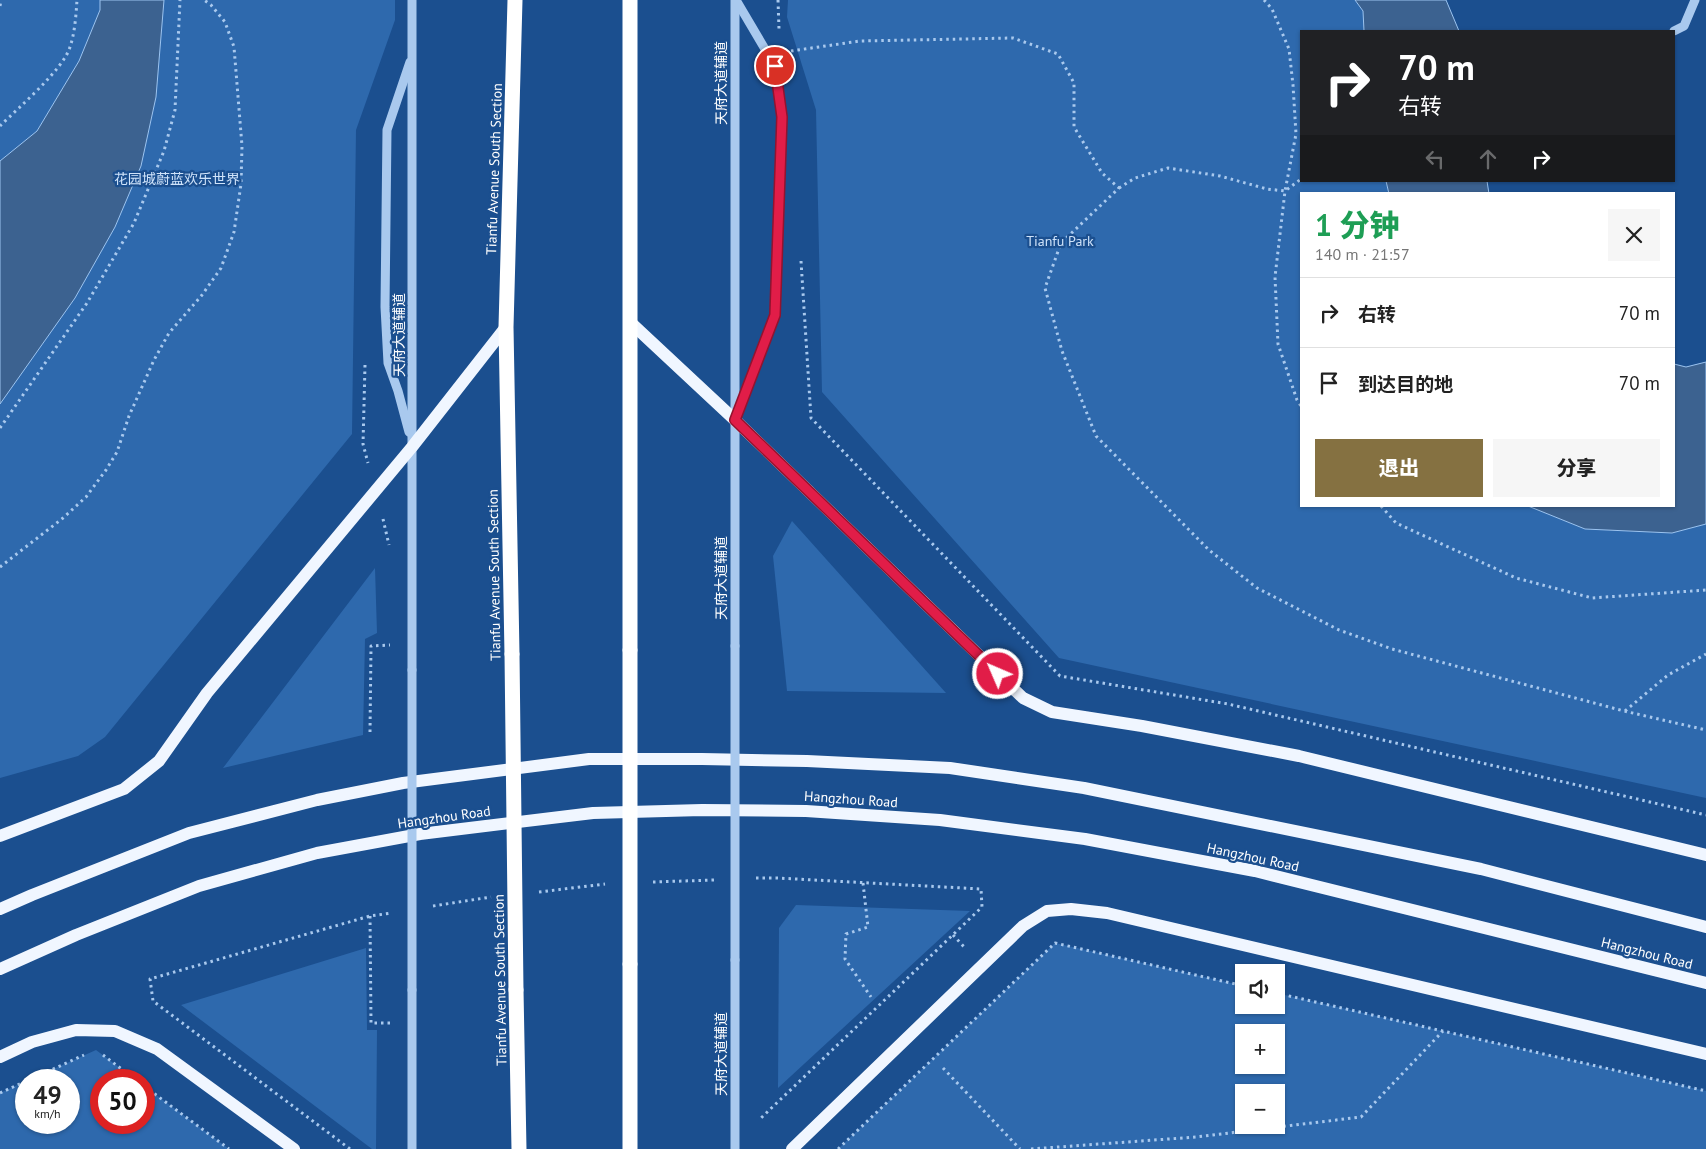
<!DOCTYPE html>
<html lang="zh">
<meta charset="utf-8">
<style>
:root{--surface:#fff;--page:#f6f6f6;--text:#222;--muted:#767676;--line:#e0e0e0;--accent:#857141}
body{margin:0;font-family:"PT Sans","Noto Sans SC",sans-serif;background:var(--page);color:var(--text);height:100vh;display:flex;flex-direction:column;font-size:19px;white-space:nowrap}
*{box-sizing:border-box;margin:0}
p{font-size:16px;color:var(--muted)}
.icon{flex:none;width:28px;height:28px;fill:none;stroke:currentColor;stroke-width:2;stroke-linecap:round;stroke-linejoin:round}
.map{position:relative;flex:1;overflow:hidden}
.details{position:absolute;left:1300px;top:192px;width:375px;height:315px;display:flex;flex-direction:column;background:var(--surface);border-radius:0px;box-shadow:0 1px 4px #0004}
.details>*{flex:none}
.hud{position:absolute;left:1300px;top:30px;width:375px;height:152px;border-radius:0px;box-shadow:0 1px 4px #0004;background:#202124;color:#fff;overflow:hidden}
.buttons{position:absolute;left:1235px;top:964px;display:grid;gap:10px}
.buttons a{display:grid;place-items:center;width:50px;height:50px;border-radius:0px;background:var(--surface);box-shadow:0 1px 4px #0004;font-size:25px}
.speed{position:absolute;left:15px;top:1069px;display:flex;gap:10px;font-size:25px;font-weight:700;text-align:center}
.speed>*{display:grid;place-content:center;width:65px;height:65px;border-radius:50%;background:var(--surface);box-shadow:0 1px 4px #0004;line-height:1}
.speed small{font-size:12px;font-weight:400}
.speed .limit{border:8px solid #d22;background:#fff;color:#111}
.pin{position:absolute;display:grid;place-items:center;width:42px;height:42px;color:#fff;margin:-21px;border:2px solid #fff;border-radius:50%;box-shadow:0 1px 5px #0007}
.me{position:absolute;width:55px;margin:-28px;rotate:315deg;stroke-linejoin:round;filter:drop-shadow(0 0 4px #0008)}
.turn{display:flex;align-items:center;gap:18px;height:105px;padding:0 15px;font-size:22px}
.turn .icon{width:65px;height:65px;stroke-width:2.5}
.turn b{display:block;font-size:35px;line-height:42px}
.lanes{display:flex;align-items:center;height:48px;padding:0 15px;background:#0003;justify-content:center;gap:25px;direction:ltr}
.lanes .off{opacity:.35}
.round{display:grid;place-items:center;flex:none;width:52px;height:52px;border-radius:0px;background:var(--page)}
.overview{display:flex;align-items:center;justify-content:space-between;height:85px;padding:0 15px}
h1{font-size:30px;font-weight:800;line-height:38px;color:#1e9e55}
.primary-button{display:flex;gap:10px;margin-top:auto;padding:10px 15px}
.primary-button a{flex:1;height:58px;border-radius:0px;background:var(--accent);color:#fff;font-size:20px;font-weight:800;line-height:58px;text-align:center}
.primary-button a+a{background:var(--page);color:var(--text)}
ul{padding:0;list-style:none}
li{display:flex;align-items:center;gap:15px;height:70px;padding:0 15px;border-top:1px solid var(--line)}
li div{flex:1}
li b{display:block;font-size:19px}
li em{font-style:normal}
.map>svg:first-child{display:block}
.green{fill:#2e69ad;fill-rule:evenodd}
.water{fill:#3c6290;stroke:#9cc4f0}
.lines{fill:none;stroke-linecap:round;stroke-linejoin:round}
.path{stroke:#a9c9ee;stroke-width:3;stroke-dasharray:2.5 4;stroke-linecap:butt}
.minor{stroke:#a9c9ee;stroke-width:9}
.major{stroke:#f0f6ff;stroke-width:12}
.highway{stroke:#fff;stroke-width:15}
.minor-bridge{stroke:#a9c9ee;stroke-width:9}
.highway-bridge{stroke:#fff;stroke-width:15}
.route-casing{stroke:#92132f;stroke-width:12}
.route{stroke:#e11d48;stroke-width:9}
.labels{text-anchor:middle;stroke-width:4.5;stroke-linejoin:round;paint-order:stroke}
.street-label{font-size:14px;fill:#fff;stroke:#1b4f8f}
.park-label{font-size:14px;fill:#cfe3fa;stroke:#1b4f8f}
</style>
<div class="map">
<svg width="1706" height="1149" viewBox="0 0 1706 1149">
<rect width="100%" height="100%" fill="#1b4f8f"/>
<g class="green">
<path d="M 0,0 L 395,0 L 395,20 L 356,130 L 352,434 L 105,737 L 78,756 L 0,778 Z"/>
<path d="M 788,0 L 1355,0 L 1363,11 L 1364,31 L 1301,31 L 1301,181 L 1386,181 L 1389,194 L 1301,194 L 1301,506 L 1528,506 L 1585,529 L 1671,533 L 1706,524 L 1706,798 L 1059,658 L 822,392 L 816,110 L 787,17 Z"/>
<path d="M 792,521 L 946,693 L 787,691 L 773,556 Z"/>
<path d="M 375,568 L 377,633 L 365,639 L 363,735 L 223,768 Z"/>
<path d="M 796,905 L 970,911 L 778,1088 L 779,928 Z"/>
<path d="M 1055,943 L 1244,986 L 1244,1005 L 1276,1005 L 1276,993 L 1706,1091 L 1706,1149 L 838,1149 ZM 1276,1032 L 1276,1065 L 1244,1065 L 1244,1032 ZM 1276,1092 L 1276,1125 L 1244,1125 L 1244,1092 Z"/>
<path d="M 366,948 L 367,1030 L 377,1030 L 376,1149 L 372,1149 L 181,1005 Z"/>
<path d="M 96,1050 L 136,1080 L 101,1080 L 101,1122 L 144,1122 L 144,1086 L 229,1149 L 0,1149 L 0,1093 L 26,1081 L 26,1122 L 69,1122 L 69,1080 L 29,1080 Z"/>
</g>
<g class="water">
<path d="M 100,0 L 164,0 L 156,97 L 141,166 L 115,227 L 75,298 L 0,404 L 0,161 L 37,131 L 79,61 L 100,10 Z"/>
<path d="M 1355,0 L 1446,0 L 1459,31 L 1364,31 L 1363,11 Z"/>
<path d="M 1386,181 L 1487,181 L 1489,194 L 1389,194 Z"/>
<path d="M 1706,362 L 1706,524 L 1672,533 L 1585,529 L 1528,506 L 1674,506 L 1674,364 L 1686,367 Z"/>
</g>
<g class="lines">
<g class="path">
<path d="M 778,0 L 779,29"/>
<path d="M 1264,0 L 1272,9 L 1289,49 L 1293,85 L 1296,134 L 1285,191 L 1275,277 L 1278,344 L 1297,400 L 1301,406"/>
<path d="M 0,6 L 1,0"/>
<path d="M 791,51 L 860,41 L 1013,38 L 1058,54 L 1074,83 L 1074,127 L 1102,173 L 1119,188 L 1061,243 L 1045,288 L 1062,351 L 1096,436 L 1209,550 L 1257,588 L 1339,630 L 1392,649 L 1624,711 L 1706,730"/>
<path d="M 0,126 C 19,107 63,70 70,47 C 75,32 76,15 77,0"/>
<path d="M 1119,188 L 1135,178 L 1168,168 L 1220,176 L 1267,189 L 1285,191 L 1301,179"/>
<path d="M 801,261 L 811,418 L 1060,676 L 1228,704 L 1706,815"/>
<path d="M 365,365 L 363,444 L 368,463"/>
<path d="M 0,428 L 87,303 L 134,223 L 164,151 L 175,110 L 180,0"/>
<path d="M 1381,506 L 1396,523 L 1516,578 L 1592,598 L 1706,590"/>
<path d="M 383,519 L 389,545"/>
<path d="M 0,567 L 63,518 L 86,497 L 106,470 L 117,452 L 129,416 L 154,360 L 169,333 L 202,295 L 221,268 L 234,232 L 241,184 L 242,146 L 234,47 L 225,22 L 211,5 L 204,0"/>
<path d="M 1625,711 L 1668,675 L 1706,654"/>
<path d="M 370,732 L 371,646 L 390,645"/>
<path d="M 756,878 L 777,878 L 981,889 L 982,907 L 761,1118"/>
<path d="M 653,882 L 715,880"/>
<path d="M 863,883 L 868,927 L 846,934 L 845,959 L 871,997"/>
<path d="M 539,892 L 605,884"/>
<path d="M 433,906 L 491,897"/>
<path d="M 370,916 L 371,1023 L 391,1023"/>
<path d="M 953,935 L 966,949"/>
<path d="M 1276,993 L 1706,1091"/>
<path d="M 103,1055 L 136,1080"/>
<path d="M 943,1068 L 1020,1149"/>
<path d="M 29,1080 L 84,1055"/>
<path d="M 144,1086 L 229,1149"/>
<path d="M 0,1093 L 26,1081"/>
<path d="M 350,1149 L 153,1001 L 150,979 L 370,916 L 392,913"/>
<path d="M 838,1149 L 1055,943 L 1244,986"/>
<path d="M 1031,1149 L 1196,1137 L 1361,1117 L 1443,1031"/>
</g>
<g class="minor">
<path d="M 412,0 L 412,670"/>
<path d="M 735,0 L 735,646"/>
<path d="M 736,0 L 775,66 L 782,117 L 775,315 L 736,415"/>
<path d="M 1674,31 L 1684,26 L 1695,0"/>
<path d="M 409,432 L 398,391 L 388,363 L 385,307 L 387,130 L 410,62"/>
<path d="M 735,960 L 735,1149"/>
<path d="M 412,990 L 412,1149"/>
</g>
<g class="major">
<path d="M 630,322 L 735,420 L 1023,698 L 1052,712 L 1142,726 L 1299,756 L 1706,855"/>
<path d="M 0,836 L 124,789 L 159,761 L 207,693 L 412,447 L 506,327"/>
<path d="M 0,909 L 32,895 L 189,833 L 317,800 L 403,783 L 589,759 L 702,759 L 807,761 L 950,768 L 1084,788 L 1481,869 L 1706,927"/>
<path d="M 0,969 L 76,935 L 199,886 L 317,853 L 420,834 L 593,813 L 702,810 L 806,811 L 940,820 L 1085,839 L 1255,871 L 1706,983"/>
<path d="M 0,1057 L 32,1042 L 76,1030 L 115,1031 L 157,1049 L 294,1149"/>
<path d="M 792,1149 L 1023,926 L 1047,911 L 1071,909 L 1107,913 L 1706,1054"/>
</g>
<g class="highway">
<path d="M 630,0 L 630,650"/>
<path d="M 512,654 L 506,327 L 515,0"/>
<path d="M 630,964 L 630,1149"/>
<path d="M 516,990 L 519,1149"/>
</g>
<g class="minor-bridge">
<path d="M 735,646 L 735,960"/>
<path d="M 412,990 L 412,670"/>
</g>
<g class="highway-bridge">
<path d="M 630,650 L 630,964"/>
<path d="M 512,654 L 516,990"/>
</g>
</g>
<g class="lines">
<g class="route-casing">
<path id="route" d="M 775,66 L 782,117 L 775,315 L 735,420 L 998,674"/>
</g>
<use href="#route" class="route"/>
</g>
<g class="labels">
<g class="street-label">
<text transform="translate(721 83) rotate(-90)" y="5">天府大道辅道</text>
<text transform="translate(494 169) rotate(-88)" y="5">Tianfu Avenue South Section</text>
<text transform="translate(399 335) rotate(-90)" y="5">天府大道辅道</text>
<text transform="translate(494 575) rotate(-91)" y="5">Tianfu Avenue South Section</text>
<text transform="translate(721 578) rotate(-90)" y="5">天府大道辅道</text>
<text transform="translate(851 799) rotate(4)" y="5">Hangzhou Road</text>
<text transform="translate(444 817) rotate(-8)" y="5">Hangzhou Road</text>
<text transform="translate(1253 857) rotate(12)" y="5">Hangzhou Road</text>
<text transform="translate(1647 953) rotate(14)" y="5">Hangzhou Road</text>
<text transform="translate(500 980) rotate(-91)" y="5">Tianfu Avenue South Section</text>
<text transform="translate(721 1054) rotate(-90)" y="5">天府大道辅道</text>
</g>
<g class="park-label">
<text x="177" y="184">花园城蔚蓝欢乐世界</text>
<text x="1060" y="246">Tianfu Park</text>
</g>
</g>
</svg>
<div class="buttons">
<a><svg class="icon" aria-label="sound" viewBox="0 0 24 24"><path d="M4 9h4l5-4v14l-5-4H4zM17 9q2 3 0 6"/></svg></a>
<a>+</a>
<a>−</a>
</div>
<div class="speed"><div>49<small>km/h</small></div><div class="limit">50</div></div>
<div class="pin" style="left:775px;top:66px;background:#d93025"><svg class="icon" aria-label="arrive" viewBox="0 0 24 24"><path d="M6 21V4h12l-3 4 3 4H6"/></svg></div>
<svg class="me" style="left:998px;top:674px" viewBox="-20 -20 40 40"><circle r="17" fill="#e11d48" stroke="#fff" stroke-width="3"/><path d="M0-11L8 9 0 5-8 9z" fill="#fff"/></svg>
<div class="hud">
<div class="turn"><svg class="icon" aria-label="right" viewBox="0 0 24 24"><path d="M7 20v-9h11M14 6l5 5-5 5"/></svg><div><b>70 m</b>右转</div></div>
<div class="lanes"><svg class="icon off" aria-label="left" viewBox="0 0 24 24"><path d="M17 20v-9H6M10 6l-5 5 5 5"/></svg><svg class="icon off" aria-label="ahead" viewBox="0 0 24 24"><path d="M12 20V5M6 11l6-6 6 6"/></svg><svg class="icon" aria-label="right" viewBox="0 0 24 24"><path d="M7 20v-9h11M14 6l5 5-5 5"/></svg></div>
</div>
<section class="details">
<div class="overview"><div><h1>1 分钟</h1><p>140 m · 21:57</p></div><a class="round"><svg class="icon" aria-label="close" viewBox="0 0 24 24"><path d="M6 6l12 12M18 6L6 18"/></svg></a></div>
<ul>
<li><svg class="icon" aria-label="right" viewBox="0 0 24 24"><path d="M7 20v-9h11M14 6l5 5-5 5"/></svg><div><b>右转</b></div><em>70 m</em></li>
<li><svg class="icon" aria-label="arrive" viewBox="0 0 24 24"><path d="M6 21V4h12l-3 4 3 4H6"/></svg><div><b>到达目的地</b></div><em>70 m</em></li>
</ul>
<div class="primary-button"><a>退出</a><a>分享</a></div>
</section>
</div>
